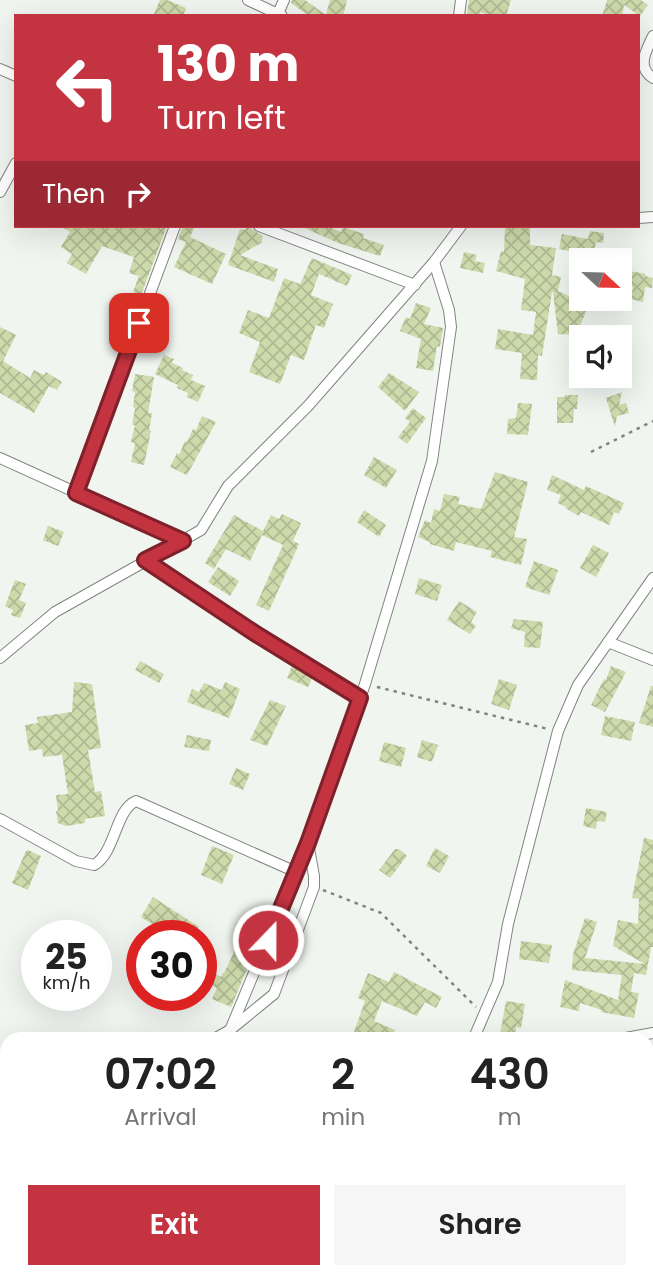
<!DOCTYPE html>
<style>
:root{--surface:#fff;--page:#f6f6f6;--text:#222;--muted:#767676;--accent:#c33340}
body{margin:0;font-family:Poppins,sans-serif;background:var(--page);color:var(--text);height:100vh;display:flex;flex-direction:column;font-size:26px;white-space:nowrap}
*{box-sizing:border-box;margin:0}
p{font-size:23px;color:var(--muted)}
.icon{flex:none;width:38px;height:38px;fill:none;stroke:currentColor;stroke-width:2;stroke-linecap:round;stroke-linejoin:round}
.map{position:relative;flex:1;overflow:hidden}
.sheet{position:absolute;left:0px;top:1032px;width:654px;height:247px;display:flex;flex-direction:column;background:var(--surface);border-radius:21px 21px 0 0;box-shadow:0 7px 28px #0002}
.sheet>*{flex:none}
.guide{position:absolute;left:14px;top:14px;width:626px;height:214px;border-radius:0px;box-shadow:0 7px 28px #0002;background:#c33340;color:#fff;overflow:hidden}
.needle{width:46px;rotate:112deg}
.controls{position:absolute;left:569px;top:248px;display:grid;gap:14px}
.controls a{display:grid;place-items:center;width:63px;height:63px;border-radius:0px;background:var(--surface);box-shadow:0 7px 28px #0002;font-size:35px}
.speed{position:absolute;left:21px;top:920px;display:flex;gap:14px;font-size:35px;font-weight:700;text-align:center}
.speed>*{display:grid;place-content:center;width:91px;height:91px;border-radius:50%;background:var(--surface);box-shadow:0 7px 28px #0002;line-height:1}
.speed small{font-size:18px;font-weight:400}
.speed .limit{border:10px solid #d22;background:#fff;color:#111}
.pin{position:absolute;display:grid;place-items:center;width:60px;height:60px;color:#fff;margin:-30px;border-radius:14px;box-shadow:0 4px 10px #0006}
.me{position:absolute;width:77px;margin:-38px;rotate:22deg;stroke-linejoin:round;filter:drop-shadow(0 0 5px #0008)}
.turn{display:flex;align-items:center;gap:24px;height:147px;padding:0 28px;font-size:32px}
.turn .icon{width:91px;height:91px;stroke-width:2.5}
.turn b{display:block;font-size:49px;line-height:60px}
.then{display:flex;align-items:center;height:66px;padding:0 28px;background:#0003;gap:14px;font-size:26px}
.eta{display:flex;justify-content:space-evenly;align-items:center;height:119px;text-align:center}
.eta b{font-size:42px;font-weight:600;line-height:49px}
.action{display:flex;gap:14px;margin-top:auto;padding:14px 28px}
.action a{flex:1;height:80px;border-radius:0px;background:var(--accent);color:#fff;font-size:28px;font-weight:600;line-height:80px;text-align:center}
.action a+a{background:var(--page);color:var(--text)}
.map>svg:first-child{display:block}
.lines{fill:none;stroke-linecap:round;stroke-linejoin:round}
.stream{stroke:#84c4c3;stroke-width:3.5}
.building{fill:url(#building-cross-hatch)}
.street-casing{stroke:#808580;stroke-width:12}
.path{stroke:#808480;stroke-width:2.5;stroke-dasharray:3.5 5;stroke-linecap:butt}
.street{stroke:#fff;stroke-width:10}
.route-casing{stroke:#7f212a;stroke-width:18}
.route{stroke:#c33340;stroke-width:12}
</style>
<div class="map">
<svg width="653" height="1278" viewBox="0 0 653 1278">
<defs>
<pattern id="building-cross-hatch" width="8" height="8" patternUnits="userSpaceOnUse" patternTransform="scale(1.75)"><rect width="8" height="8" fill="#cddaab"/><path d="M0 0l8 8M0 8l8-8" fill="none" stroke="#afba92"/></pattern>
</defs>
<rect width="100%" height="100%" fill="#f0f5f0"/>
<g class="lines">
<g class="stream">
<path d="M 648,1161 L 653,1159"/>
<path d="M 389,1278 L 401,1272"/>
</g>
</g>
<g class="building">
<path d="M 160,0 L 167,0 L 186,8 L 183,16 L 153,16 Z"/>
<path d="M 292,0 L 305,0 L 326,15 L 330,0 L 347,0 L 343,16 L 309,16 L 291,3 Z"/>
<path d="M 469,0 L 511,0 L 506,16 L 493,16 L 480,12 L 480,16 L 467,16 Z"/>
<path d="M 607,0 L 641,0 L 648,5 L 640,16 L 624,5 L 622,16 L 602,16 Z"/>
<path d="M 60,226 L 167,226 L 141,295 L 133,292 L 139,276 L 129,273 L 134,257 L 102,246 L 86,274 L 67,263 L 72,254 L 61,247 L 70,232 Z"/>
<path d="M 183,226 L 195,226 L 190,237 L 226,254 L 212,284 L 174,267 L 186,242 L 178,239 Z"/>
<path d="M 247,226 L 263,236 L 261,243 L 240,255 L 278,269 L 274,282 L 228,265 L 240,229 L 245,230 Z"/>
<path d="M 300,226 L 327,226 L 341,232 L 343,227 L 364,234 L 363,238 L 384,245 L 380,256 L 338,243 Z"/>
<path d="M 505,226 L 530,226 L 530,245 L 556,248 L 552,275 L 561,277 L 558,291 L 589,305 L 576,335 L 558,334 L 553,292 L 552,292 L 542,356 L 538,355 L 537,380 L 520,379 L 522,353 L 495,349 L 498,329 L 533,335 L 536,312 L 521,310 L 525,279 L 496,271 L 501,251 L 504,252 Z"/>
<path d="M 590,231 L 604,233 L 603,243 L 596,242 L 593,256 L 559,249 L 562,234 L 588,239 Z"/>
<path d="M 464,252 L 477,255 L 475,261 L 485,263 L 483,273 L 460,268 Z"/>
<path d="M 312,258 L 352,275 L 347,286 L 319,274 L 311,295 L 333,304 L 324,328 L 316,325 L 304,360 L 291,355 L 280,384 L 249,372 L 260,342 L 239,333 L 248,310 L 269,318 L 284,278 L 300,284 Z"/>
<path d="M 629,271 L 646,274 L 645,276 L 653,278 L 652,288 L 645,287 L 643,302 L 631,299 L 633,287 L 626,285 Z"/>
<path d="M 416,303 L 431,308 L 424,324 L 443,328 L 440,347 L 437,346 L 433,371 L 416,368 L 421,339 L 400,331 L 406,317 L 410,319 Z"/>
<path d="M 0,327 L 16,335 L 3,361 L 30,378 L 34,370 L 44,375 L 46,372 L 62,382 L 57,390 L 49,386 L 34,413 L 0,393 Z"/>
<path d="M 164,355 L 174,359 L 172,363 L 183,368 L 182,370 L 193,375 L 191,380 L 205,386 L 198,402 L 187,397 L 188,393 L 177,388 L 178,385 L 155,374 Z"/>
<path d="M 389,373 L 419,392 L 405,411 L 378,387 Z"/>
<path d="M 135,374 L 154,377 L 148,413 L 152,413 L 149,430 L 151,431 L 144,465 L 131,462 L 135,443 L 131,442 L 135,425 L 132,425 L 135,408 L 133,407 L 135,392 L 132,391 Z"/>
<path d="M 622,392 L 619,405 L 626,403 L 629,413 L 617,416 L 615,427 L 606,398 Z"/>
<path d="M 565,395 L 578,395 L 577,409 L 574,409 L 573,423 L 557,423 L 557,397 L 565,397 Z"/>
<path d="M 518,403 L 532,404 L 528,435 L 507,434 L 508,419 L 516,418 Z"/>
<path d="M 413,408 L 426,418 L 407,444 L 398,437 L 410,422 L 405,418 Z"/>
<path d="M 202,416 L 216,422 L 187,475 L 170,467 L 177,453 L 179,455 L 185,441 L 187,442 L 193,429 L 196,430 Z"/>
<path d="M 374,457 L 397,470 L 386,488 L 364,475 Z"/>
<path d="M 495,472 L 528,482 L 514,537 L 527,539 L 521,565 L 490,557 L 492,551 L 456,542 L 454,551 L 430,544 L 430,542 L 418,537 L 425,520 L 431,523 L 434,509 L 440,511 L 444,494 L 460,497 L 458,504 L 481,509 Z"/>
<path d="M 552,475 L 584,490 L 586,486 L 624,503 L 619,514 L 614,512 L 609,525 L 581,512 L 579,516 L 565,508 L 566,507 L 558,503 L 561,495 L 547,490 Z"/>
<path d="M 364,510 L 386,525 L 379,537 L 357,522 Z"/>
<path d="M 282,514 L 301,523 L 293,541 L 299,544 L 269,611 L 256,605 L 283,545 L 262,535 L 250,561 L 226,549 L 214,569 L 205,563 L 234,515 L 263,531 L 271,515 L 279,519 Z"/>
<path d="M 48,526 L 64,532 L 58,546 L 43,540 Z"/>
<path d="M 593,545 L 609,553 L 596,577 L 580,568 Z"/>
<path d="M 534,561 L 558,570 L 549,595 L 525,587 Z"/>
<path d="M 218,567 L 239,581 L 230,596 L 208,582 Z"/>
<path d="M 419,578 L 442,585 L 437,601 L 415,594 Z"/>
<path d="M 15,580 L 26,584 L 19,600 L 26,603 L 20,618 L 11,615 L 13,610 L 5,606 Z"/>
<path d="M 459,601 L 477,612 L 471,622 L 476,626 L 470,634 L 447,620 Z"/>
<path d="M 514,619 L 543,622 L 540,648 L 524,647 L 525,632 L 511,628 Z"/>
<path d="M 140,661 L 164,674 L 159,683 L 135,670 Z"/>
<path d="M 292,666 L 312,678 L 308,687 L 287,678 Z"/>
<path d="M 611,666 L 626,672 L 605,712 L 591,705 L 604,679 L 606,680 Z"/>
<path d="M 499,679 L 517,685 L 509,710 L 491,704 Z"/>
<path d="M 74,682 L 92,684 L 101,748 L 88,750 L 95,792 L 101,791 L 105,816 L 85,819 L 85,823 L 66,826 L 58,823 L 56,811 L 58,811 L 56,795 L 68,794 L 62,755 L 43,757 L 42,749 L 29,751 L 25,725 L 38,723 L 37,717 L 72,712 Z"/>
<path d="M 225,682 L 240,689 L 229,718 L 187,702 L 192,689 L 199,692 L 204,683 L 222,690 Z"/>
<path d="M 651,686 L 653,686 L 653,727 L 639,723 Z"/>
<path d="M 270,700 L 286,706 L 267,746 L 250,740 Z"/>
<path d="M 605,716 L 635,722 L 631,741 L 601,735 Z"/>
<path d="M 187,735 L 211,740 L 209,751 L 184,747 Z"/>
<path d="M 422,740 L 438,745 L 432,762 L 417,757 Z"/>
<path d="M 384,742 L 406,748 L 401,767 L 379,761 Z"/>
<path d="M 236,768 L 250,774 L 243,790 L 229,784 Z"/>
<path d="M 586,808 L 607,812 L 605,822 L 597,821 L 596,829 L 583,826 Z"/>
<path d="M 644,838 L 653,840 L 653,947 L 651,947 L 646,975 L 634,973 L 631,992 L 639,993 L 634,1018 L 601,1012 L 602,1010 L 580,1003 L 579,1011 L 560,1007 L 565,980 L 618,1000 L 622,975 L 572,970 L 573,954 L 585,918 L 597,922 L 585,958 L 645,964 L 613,946 L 618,920 L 638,924 L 639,899 L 632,898 Z"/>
<path d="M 212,846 L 234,855 L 222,884 L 201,875 Z"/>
<path d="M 435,848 L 449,856 L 440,873 L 426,866 Z"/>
<path d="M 395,849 L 399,849 L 407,856 L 390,878 L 379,870 Z"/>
<path d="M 28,850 L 41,856 L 28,890 L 12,883 L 26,851 Z"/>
<path d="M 153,897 L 199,927 L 193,936 L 171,936 L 141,917 Z"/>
<path d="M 244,931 L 260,938 L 231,1007 L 212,999 L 217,988 L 207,983 L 212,972 L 221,977 L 223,973 L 224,973 Z"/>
<path d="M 521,941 L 552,945 L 549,963 L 519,959 Z"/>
<path d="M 394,972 L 442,997 L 436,1008 L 425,1002 L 417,1016 L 382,1001 L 374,1021 L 395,1030 L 391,1040 L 374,1040 L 354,1032 L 365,1001 L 358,998 L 368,973 L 389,982 Z"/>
<path d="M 506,1001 L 525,1004 L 521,1028 L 516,1027 L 516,1040 L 499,1040 Z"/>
</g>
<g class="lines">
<g class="street-casing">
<g id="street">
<path d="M 248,0 L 282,16"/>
<path d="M 277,16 L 284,0"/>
<path d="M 459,16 L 461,0"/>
<path d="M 653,36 C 646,51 636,67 653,78"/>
<path d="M 0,69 L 16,76"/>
<path d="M 0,192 L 16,163"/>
<path d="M 639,218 L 653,217"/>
<path d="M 259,226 L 415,285"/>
<path d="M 0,458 L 183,541"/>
<path d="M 76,493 L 175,226"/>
<path d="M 145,560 L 256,634 L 360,698"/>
<path d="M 608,642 L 653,660"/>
<path d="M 0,658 L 55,612 L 201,530 L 228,486 L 308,406 L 434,262 L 461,226"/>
<path d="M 0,819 L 76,861 L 94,865 C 116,852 115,810 136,801 L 296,872"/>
<path d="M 212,1040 L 230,1030 L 274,994 L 314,887 L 314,876 L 308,843"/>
<path d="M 226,1040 L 308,843 L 365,684 L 432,461 L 451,327 L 449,310 L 434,262"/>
<path d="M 473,1040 L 498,982 L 508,924 L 558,731 L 578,685 L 653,578"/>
<path d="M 615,1040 L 653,1033"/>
<path d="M 0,1242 L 7,1235"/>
<path d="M 91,1278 L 103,1272"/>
</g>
</g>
<g class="path">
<path d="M 591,452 L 653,421"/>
<path d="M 377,687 L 548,729"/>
<path d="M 323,890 L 381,913 L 476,1007"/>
<path d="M 331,1278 L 344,1272"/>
</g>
<use href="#street" class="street"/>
</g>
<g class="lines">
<g class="route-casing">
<path id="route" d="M 139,323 L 76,493 L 183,541 L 145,560 L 256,634 L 360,698 L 308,843 L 268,940"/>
</g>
<use href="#route" class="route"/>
</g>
</svg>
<div class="controls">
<a><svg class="needle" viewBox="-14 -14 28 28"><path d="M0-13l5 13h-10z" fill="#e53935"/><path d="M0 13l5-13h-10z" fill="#767676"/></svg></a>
<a><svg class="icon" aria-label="sound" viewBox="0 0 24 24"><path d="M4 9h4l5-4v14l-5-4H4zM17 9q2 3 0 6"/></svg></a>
</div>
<div class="speed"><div>25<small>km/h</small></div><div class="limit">30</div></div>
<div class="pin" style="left:139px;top:323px;background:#d93025"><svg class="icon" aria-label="arrive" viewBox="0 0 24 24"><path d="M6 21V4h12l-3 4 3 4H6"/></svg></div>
<svg class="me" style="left:268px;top:940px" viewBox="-20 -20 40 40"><circle r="17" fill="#c33340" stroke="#fff" stroke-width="3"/><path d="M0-11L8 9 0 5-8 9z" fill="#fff"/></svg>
<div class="guide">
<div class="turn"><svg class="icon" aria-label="left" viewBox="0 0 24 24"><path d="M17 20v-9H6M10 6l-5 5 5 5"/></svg><div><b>130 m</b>Turn left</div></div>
<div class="then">Then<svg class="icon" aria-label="right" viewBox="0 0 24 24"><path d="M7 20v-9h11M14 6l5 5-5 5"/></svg></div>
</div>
<section class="sheet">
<div class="eta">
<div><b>07:02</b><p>Arrival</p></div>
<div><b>2</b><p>min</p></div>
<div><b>430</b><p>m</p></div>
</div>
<div class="action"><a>Exit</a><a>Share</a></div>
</section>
</div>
